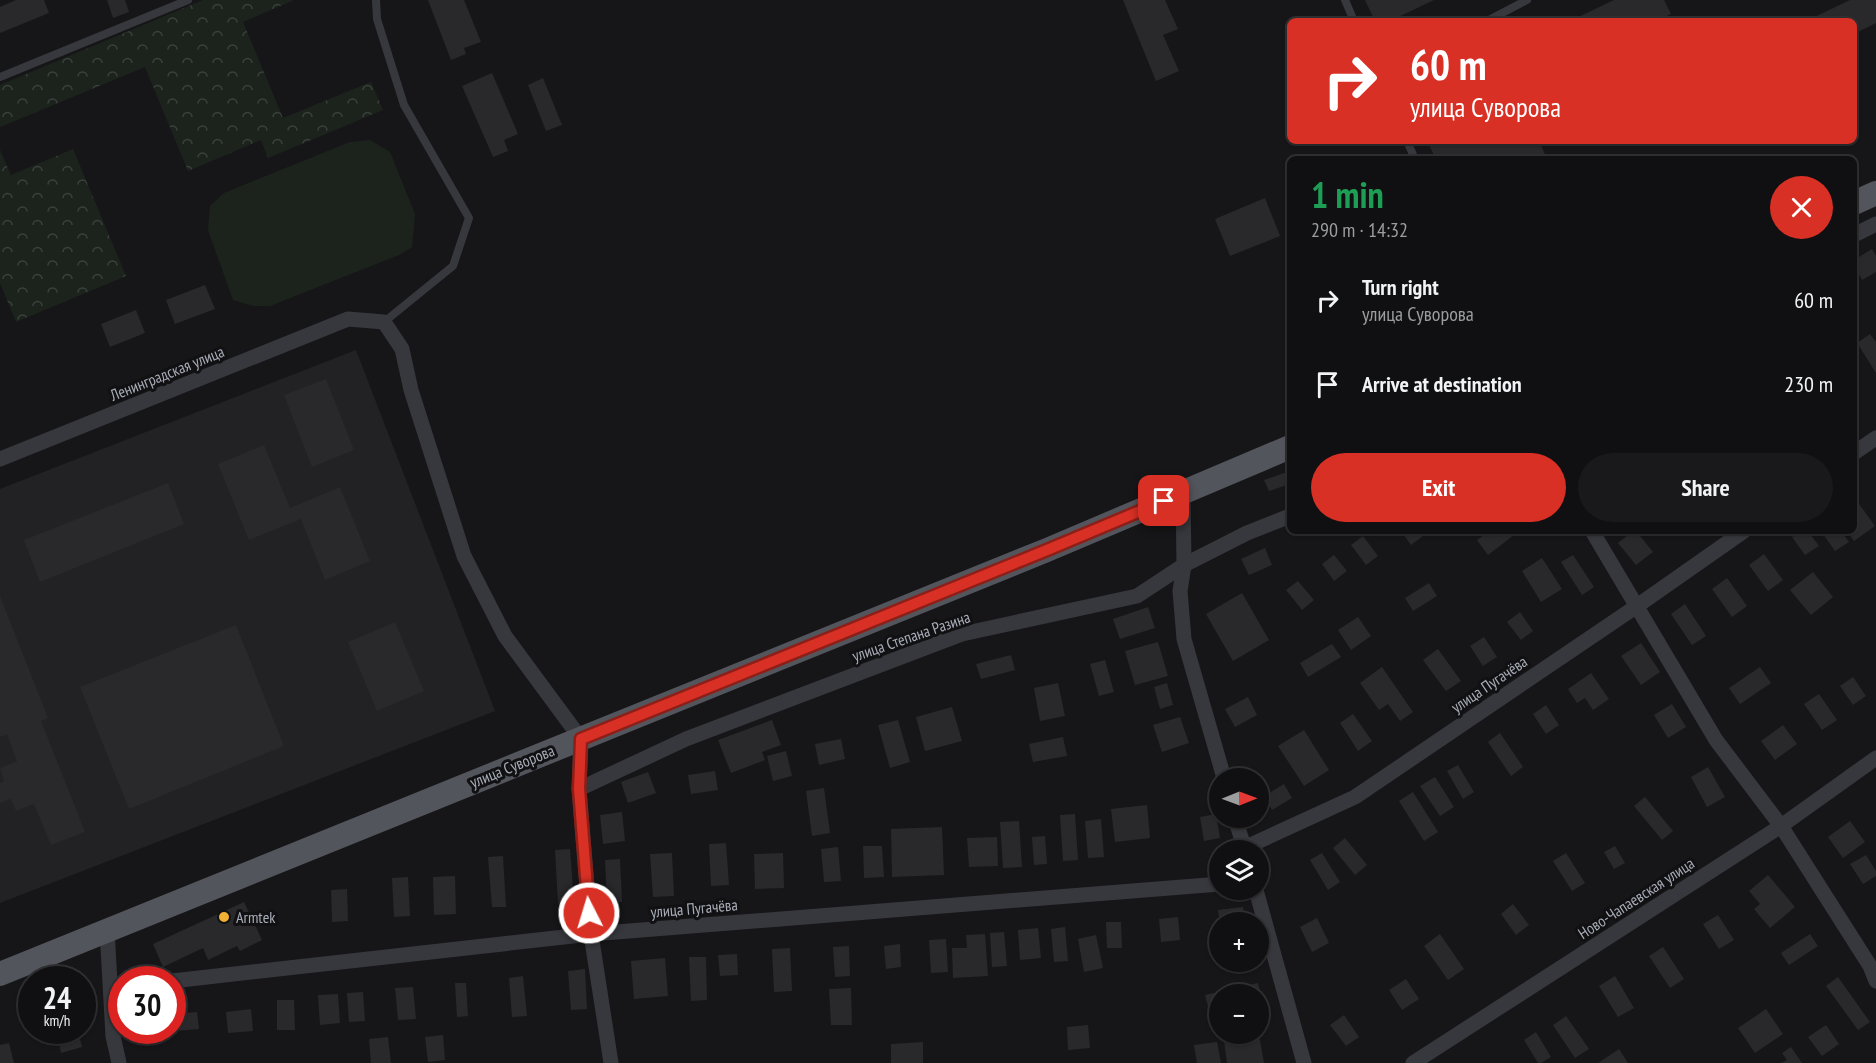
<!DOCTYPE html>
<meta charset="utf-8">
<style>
:root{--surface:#101012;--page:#19191b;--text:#f1f3f6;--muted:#9c9d9f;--line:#303032;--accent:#d93025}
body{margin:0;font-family:"PT Sans Narrow",sans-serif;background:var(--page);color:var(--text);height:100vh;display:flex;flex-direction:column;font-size:22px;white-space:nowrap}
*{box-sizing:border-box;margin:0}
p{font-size:20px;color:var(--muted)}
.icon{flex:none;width:33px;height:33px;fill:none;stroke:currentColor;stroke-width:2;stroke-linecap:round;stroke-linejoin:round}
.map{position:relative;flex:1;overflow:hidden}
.side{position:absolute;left:1287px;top:156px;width:570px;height:378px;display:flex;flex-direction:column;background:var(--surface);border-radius:9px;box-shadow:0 2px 4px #0004,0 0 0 2px var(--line)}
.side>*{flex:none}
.top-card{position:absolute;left:1287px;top:18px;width:570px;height:126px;border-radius:9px;box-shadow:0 2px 4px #0004,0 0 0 2px var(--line);background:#d93025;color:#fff;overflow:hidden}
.needle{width:39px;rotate:89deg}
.fabs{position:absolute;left:1209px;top:768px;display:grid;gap:12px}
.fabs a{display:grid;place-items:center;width:60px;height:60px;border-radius:50%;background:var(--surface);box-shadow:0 2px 4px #0004,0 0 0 2px var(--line);font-size:30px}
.speed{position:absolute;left:18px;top:966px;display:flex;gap:12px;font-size:30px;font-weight:700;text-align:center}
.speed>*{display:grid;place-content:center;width:78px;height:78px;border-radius:50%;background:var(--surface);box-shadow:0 2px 4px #0004,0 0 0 2px var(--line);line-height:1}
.speed small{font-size:15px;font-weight:400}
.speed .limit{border:9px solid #d22;background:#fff;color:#111}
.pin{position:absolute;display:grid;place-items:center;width:51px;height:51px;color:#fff;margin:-26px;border-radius:12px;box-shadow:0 3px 9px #0006}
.me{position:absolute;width:66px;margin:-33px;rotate:355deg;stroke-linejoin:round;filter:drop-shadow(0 0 4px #0008)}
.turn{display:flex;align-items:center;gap:21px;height:126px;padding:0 24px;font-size:27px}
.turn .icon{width:78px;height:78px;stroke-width:2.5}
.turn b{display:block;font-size:42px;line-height:51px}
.round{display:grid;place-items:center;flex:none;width:63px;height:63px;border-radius:32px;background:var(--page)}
.headline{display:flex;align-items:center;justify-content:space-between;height:102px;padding:0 24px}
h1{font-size:36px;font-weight:700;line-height:45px;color:#1e9e55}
.button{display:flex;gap:12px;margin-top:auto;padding:12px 24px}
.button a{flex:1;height:69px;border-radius:36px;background:var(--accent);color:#fff;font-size:24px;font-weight:700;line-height:69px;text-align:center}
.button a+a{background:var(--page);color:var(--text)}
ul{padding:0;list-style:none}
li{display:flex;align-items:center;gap:18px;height:84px;padding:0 24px}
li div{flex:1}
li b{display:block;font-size:22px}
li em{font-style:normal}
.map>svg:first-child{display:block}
.built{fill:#222225}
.forest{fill:url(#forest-crowns)}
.pitch{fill:#1c231d}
.building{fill:#29292c}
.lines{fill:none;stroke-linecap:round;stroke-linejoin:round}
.lane{stroke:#37383d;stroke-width:8}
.street{stroke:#37383d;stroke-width:15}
.primary{stroke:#53555c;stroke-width:24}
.route-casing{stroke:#8d1f18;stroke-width:15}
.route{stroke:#d93025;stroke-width:10}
.poi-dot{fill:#f2b134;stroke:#111113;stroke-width:2}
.labels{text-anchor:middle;stroke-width:6;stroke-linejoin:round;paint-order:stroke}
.street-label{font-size:16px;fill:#a8adb8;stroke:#111113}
.poi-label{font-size:16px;fill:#a8adb8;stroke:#111113;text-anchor:start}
</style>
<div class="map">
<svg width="1876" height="1063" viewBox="0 0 1876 1063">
<defs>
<pattern id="forest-crowns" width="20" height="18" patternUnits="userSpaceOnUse" patternTransform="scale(1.5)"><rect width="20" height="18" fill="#1c231d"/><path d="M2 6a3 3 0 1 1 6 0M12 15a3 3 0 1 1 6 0" fill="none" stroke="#3a403c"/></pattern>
</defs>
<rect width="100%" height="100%" fill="#161618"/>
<path class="built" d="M 356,350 L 495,711 L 0,903 L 0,489 Z"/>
<g class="forest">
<path d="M 203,0 L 294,0 L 243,22 L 283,118 L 371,82 L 383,110 L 268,158 L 261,140 L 188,171 L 145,67 L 0,127 L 0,85 Z"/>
<path d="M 73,149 L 126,276 L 16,322 L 0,283 L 0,150 L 11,175 Z"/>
</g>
<path class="pitch" d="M 370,140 L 390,152 L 415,214 L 412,247 L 399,255 L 270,306 L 253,306 L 233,300 L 208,230 L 210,206 L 224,193 L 350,142 Z"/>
<g class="building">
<path d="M 16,0 L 44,0 L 49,13 L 0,33 L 0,7 Z"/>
<path d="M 107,0 L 125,0 L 129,12 L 113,18 Z"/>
<path d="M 428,0 L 464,0 L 481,42 L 464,48 L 466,54 L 451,60 Z"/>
<path d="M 1123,0 L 1165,0 L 1178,29 L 1163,35 L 1179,71 L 1156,81 Z"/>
<path d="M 1365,0 L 1434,0 L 1390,21 L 1375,21 Z"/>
<path d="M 1614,0 L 1664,0 L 1671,14 L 1655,21 L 1570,21 Z"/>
<path d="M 1850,0 L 1876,0 L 1876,23 L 1854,34 L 1854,21 L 1806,21 Z"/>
<path d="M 492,73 L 518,134 L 504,140 L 508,151 L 493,157 L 462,86 Z"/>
<path d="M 543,78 L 562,125 L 546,131 L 528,85 Z"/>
<path d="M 1427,141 L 1539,141 L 1547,159 L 1436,159 Z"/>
<path d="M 1265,198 L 1280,236 L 1230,256 L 1215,219 Z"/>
<path d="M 1872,249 L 1876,256 L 1876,272 L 1862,280 L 1854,266 L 1854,260 Z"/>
<path d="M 205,285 L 215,309 L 175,324 L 166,300 Z"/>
<path d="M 136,310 L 145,333 L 110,347 L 101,324 Z"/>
<path d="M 1870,334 L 1876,342 L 1876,373 L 1857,343 Z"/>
<path d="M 326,379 L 354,450 L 312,467 L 284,395 Z"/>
<path d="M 264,445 L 290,508 L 340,487 L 370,561 L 325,580 L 301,519 L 249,540 L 218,464 Z"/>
<path d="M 1290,471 L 1290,484 L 1269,491 L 1264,480 Z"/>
<path d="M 168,483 L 184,524 L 40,582 L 24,540 Z"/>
<path d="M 1854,497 L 1875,526 L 1854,541 L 1847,531 L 1854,531 Z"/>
<path d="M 1401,531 L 1419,531 L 1423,536 L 1411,545 Z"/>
<path d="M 1490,531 L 1510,531 L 1514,535 L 1488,555 L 1477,540 Z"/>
<path d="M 1633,531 L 1636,531 L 1653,552 L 1636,565 L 1618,543 Z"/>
<path d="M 1801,531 L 1808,531 L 1819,546 L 1805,555 L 1792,537 Z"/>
<path d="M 1821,531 L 1841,531 L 1849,542 L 1835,551 Z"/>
<path d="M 1363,536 L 1378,556 L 1366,565 L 1351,545 Z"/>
<path d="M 1265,548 L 1272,565 L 1249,575 L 1241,559 Z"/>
<path d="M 1764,554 L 1783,580 L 1768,591 L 1749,565 Z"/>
<path d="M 1334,555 L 1347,571 L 1334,581 L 1322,564 Z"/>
<path d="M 1573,555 L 1594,587 L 1582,595 L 1561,562 Z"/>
<path d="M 1542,558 L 1562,589 L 1541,602 L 1522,571 Z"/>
<path d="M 1813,572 L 1833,597 L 1811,615 L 1790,590 Z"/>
<path d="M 1727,578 L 1747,606 L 1732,617 L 1712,589 Z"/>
<path d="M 1298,581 L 1314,600 L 1302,610 L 1286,590 Z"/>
<path d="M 1429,583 L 1437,596 L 1413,611 L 1405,598 Z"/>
<path d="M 1242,593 L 1269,640 L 1233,661 L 1206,614 Z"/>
<path d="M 0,596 L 48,718 L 41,721 L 85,832 L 51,845 L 34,804 L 16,811 L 11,799 L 0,803 L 0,783 L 4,781 L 0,768 L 17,761 L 7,734 L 0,737 Z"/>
<path d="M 1685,604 L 1706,636 L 1692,645 L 1671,614 Z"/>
<path d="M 1148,607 L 1155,628 L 1120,639 L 1113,619 Z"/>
<path d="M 1520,612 L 1533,631 L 1521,640 L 1507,622 Z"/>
<path d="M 1358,617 L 1371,636 L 1351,650 L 1338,630 Z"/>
<path d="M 395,622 L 424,691 L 377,711 L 348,642 Z"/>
<path d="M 236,625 L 284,746 L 129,809 L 80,687 Z"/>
<path d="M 1484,637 L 1497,657 L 1483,666 L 1470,646 Z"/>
<path d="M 1158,642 L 1168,676 L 1135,685 L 1125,651 Z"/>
<path d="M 1641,643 L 1660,672 L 1641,685 L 1621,656 Z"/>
<path d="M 1332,644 L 1341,657 L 1308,677 L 1300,663 Z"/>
<path d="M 1438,649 L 1461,681 L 1446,691 L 1423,660 Z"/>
<path d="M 1011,655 L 1015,670 L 981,679 L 976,664 Z"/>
<path d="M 1105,660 L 1114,692 L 1099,696 L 1090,664 Z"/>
<path d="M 1382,667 L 1413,712 L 1400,721 L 1388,704 L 1379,710 L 1360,683 Z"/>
<path d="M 1760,667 L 1771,683 L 1740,704 L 1729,688 Z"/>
<path d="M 1591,673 L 1609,699 L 1593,710 L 1585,698 L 1577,703 L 1568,689 Z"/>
<path d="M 1853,677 L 1866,696 L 1853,705 L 1840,686 Z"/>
<path d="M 1058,683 L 1065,716 L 1040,721 L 1034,688 Z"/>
<path d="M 1167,683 L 1173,705 L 1160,709 L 1154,687 Z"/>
<path d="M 1819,694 L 1837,720 L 1822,730 L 1804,704 Z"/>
<path d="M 1248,697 L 1257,715 L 1235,727 L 1225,709 Z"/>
<path d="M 1672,704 L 1686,727 L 1668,738 L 1654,715 Z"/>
<path d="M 1546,705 L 1559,725 L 1546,734 L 1533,714 Z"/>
<path d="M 952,707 L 962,741 L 925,751 L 916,717 Z"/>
<path d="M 1353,714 L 1372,741 L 1358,751 L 1340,723 Z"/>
<path d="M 1180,717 L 1189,743 L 1162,752 L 1153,725 Z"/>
<path d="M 772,720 L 781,745 L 762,752 L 765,760 L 731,773 L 718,740 Z"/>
<path d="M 898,720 L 910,762 L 890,768 L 878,725 Z"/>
<path d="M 1783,725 L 1797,744 L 1775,760 L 1761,741 Z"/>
<path d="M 1304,730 L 1329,770 L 1304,786 L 1278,746 Z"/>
<path d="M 1500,733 L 1523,767 L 1511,776 L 1488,742 Z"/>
<path d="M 1063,737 L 1067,756 L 1033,762 L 1029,744 Z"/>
<path d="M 841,739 L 845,759 L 819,765 L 815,744 Z"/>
<path d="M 786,751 L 792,776 L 773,781 L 767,756 Z"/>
<path d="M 1458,765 L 1474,792 L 1463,799 L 1447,771 Z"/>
<path d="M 1708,767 L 1725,797 L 1707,807 L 1691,777 Z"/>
<path d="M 715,771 L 718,790 L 691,794 L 688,775 Z"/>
<path d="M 648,772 L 656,793 L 628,803 L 621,782 Z"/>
<path d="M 1435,777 L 1454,807 L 1440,816 L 1420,786 Z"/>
<path d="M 1284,784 L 1292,798 L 1272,810 L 1264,796 Z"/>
<path d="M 824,788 L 830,833 L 812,836 L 806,791 Z"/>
<path d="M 1413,792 L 1438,832 L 1424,841 L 1399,801 Z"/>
<path d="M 1645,797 L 1673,831 L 1662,840 L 1634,806 Z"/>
<path d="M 1147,805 L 1150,838 L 1115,842 L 1111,809 Z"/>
<path d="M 622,812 L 625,841 L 603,844 L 600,815 Z"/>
<path d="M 1075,814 L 1078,860 L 1063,861 L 1060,815 Z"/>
<path d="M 1216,814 L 1220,838 L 1204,841 L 1200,817 Z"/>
<path d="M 1101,819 L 1104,857 L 1088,858 L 1085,821 Z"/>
<path d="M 1019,821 L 1022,867 L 1003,868 L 1000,822 Z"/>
<path d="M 1850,821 L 1865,842 L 1843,858 L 1828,837 Z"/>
<path d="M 942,827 L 944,875 L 892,877 L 891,829 Z"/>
<path d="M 1045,836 L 1047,864 L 1034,865 L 1032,837 Z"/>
<path d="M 997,837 L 998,866 L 969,867 L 967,838 Z"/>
<path d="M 1345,838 L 1367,865 L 1355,875 L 1333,848 Z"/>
<path d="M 726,843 L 729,885 L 711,886 L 709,844 Z"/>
<path d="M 863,846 L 882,846 L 884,877 L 864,878 Z"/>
<path d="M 1615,846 L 1625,863 L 1614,869 L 1604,852 Z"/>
<path d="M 838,847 L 841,881 L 824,882 L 821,849 Z"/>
<path d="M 570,849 L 574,903 L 558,904 L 555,850 Z"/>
<path d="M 672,853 L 674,896 L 653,897 L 650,854 Z"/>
<path d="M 783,853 L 784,888 L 755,889 L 754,854 Z"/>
<path d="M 1322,853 L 1340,882 L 1328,890 L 1310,860 Z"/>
<path d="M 1566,853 L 1585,883 L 1572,891 L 1553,861 Z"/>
<path d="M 1866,855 L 1876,871 L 1876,876 L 1863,884 L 1850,864 Z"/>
<path d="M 503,856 L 506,907 L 492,907 L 488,857 Z"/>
<path d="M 620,859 L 622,902 L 607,902 L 605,860 Z"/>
<path d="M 1768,875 L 1795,907 L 1770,928 L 1754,909 L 1760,904 L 1749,891 Z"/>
<path d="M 455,876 L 456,914 L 434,915 L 433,877 Z"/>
<path d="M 408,877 L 410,916 L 394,917 L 392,878 Z"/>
<path d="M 347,889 L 348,921 L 332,922 L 331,890 Z"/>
<path d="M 244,902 L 262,940 L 240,951 L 237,946 L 208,960 L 203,948 L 163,967 L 153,944 Z"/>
<path d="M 1513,904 L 1529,925 L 1516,935 L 1501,914 Z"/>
<path d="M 1243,907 L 1245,922 L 1220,922 L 1218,910 Z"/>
<path d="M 1718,915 L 1734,940 L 1719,949 L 1703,924 Z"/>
<path d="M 1178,917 L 1180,940 L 1161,942 L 1159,919 Z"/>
<path d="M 1317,918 L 1329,943 L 1312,952 L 1300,927 Z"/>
<path d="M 1106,922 L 1121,922 L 1122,948 L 1107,948 Z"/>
<path d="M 1065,927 L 1068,961 L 1054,962 L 1051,929 Z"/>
<path d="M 1038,928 L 1041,958 L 1020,960 L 1018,930 Z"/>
<path d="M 1004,932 L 1007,966 L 992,967 L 990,933 Z"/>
<path d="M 985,934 L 988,976 L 953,978 L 952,948 L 967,948 L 966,935 Z"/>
<path d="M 1440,934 L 1464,969 L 1448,980 L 1424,946 Z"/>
<path d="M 1810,934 L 1818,946 L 1789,965 L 1781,953 Z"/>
<path d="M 1096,935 L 1103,968 L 1084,972 L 1078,939 Z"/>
<path d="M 946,939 L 948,972 L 931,973 L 929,940 Z"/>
<path d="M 900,944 L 901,967 L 886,969 L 884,946 Z"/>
<path d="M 849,946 L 850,976 L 835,977 L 833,947 Z"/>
<path d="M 1663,947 L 1684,979 L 1670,988 L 1649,956 Z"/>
<path d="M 790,948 L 792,991 L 774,992 L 772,949 Z"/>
<path d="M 737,954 L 738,975 L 720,976 L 718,955 Z"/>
<path d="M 689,957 L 706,957 L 707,1000 L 691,1001 Z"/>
<path d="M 665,958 L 668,996 L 634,999 L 631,961 Z"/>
<path d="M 585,969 L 587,1009 L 571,1010 L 568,971 Z"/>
<path d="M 523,976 L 527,1016 L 512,1017 L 509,978 Z"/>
<path d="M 1615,976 L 1634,1008 L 1618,1017 L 1599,986 Z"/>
<path d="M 1838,977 L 1870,1022 L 1858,1030 L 1826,986 Z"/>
<path d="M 1406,979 L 1419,999 L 1402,1010 L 1389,990 Z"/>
<path d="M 455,983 L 466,983 L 468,1016 L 457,1017 Z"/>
<path d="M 1258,983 L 1263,1006 L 1258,1007 L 1258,994 L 1220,994 L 1220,1016 L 1211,1018 L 1205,995 Z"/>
<path d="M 413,987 L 416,1019 L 398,1020 L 395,988 Z"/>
<path d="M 851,988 L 852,1025 L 831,1025 L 829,989 Z"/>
<path d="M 363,992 L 365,1021 L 349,1022 L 347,993 Z"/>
<path d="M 338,994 L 340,1023 L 320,1025 L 318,995 Z"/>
<path d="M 277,1000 L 294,1000 L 295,1030 L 277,1030 Z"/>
<path d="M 251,1009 L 253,1031 L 228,1033 L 226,1012 Z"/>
<path d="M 1766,1009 L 1783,1034 L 1755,1053 L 1738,1028 Z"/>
<path d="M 197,1012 L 199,1029 L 175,1031 L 173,1014 Z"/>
<path d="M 1344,1015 L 1359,1037 L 1346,1046 L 1330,1025 Z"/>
<path d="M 1566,1016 L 1589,1049 L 1575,1058 L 1553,1025 Z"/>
<path d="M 1088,1025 L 1090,1048 L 1068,1050 L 1067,1027 Z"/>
<path d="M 1826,1025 L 1839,1044 L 1822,1056 L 1808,1037 Z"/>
<path d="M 68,1030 L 78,1030 L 82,1047 L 61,1053 L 57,1033 Z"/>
<path d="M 1536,1032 L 1551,1057 L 1541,1063 L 1538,1063 L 1524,1040 Z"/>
<path d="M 443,1035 L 445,1060 L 428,1062 L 425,1037 Z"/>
<path d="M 1259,1035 L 1264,1063 L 1227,1063 L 1224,1041 Z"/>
<path d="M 388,1037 L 391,1063 L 371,1063 L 369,1039 Z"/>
<path d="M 923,1042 L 923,1063 L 891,1063 L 891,1044 Z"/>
<path d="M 1217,1042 L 1221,1063 L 1197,1063 L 1194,1045 Z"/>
<path d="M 9,1043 L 14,1063 L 0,1063 L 0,1045 Z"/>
<path d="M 1791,1047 L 1802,1063 L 1781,1063 L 1787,1060 L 1782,1053 Z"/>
<path d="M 1619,1049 L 1628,1063 L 1598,1063 Z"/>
</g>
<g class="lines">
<g class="lane">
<path d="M 376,0 L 377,19 L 404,105 L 469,218 L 453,266 L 384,322"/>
<path d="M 1345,0 L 1354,21"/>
<path d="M 1487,21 L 1527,0"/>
<path d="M 0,77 L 188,0"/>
<path d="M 1407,141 L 1415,159"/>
</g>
<g class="street">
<path d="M 1854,235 L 1876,224"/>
<path d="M 1854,453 L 1876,438"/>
<path d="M 0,459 L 348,319 L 384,322 L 402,349 L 411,390 L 464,556 L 505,636 L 581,739 L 579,789 L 591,934 L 611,1063"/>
<path d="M 1183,492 L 1184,565 L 1180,591 L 1184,639 L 1224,778"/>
<path d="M 1592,531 L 1716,740 L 1781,826 L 1870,966 L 1876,981"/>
<path d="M 579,789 L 686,739 L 962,634 L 1137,596 L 1184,565 L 1247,533 L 1290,516"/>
<path d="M 1235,818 L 1245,850"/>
<path d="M 1244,848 L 1355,797 L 1637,606 L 1744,531"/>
<path d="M 1256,890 L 1304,1063"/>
<path d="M 107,930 L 113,1036 L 119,1063"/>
<path d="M 172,981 L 591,934 L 1220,884"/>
<path d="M 1413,1063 L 1781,826 L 1876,758"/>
</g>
<g class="primary">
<path d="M 1854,203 L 1876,193"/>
<path d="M 0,974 L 1047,550 L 1290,447"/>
</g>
</g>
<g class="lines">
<g class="route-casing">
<path id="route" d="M 589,913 L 579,789 L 581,739 L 1047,550 L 1164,501"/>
</g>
<use href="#route" class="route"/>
</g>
<circle class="poi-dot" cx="224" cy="917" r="6"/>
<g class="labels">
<g class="street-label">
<text transform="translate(167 373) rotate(-22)" y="6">Ленинградская улица</text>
<text transform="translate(911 636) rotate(-19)" y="6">улица Степана Разина</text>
<text transform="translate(1489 684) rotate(-34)" y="6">улица Пугачёва</text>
<text transform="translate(512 766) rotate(-22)" y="6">улица Суворова</text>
<text transform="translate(1636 898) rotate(-33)" y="6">Ново-Чапаевская улица</text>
<text transform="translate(694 908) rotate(-5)" y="6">улица Пугачёва</text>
</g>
<g class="poi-label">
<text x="236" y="923">Armtek</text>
</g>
</g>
</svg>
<div class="fabs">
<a><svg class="needle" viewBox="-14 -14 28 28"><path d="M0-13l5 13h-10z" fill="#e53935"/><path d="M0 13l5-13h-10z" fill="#9c9d9f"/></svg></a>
<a><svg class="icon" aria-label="layers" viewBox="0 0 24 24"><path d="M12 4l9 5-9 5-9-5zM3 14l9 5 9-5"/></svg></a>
<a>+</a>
<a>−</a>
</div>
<div class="speed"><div>24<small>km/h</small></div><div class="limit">30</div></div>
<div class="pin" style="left:1164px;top:501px;background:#d93025"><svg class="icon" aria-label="arrive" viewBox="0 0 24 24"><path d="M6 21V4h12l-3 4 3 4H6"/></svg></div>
<svg class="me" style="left:589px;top:913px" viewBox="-20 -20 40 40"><circle r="17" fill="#d93025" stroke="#fff" stroke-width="3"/><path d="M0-11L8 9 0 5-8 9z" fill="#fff"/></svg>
<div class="top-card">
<div class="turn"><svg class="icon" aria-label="right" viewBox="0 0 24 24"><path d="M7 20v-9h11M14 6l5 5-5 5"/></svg><div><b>60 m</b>улица Суворова</div></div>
</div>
<section class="side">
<div class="headline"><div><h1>1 min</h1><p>290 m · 14:32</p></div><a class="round" style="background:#d93025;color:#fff"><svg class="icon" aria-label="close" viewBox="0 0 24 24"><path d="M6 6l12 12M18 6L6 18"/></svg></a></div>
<ul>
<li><svg class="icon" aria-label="right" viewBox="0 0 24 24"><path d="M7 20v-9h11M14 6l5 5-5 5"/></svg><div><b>Turn right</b><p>улица Суворова</p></div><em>60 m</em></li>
<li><svg class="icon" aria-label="arrive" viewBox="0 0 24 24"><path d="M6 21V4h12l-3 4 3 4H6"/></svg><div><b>Arrive at destination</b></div><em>230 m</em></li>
</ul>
<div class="button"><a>Exit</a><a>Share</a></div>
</section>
</div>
